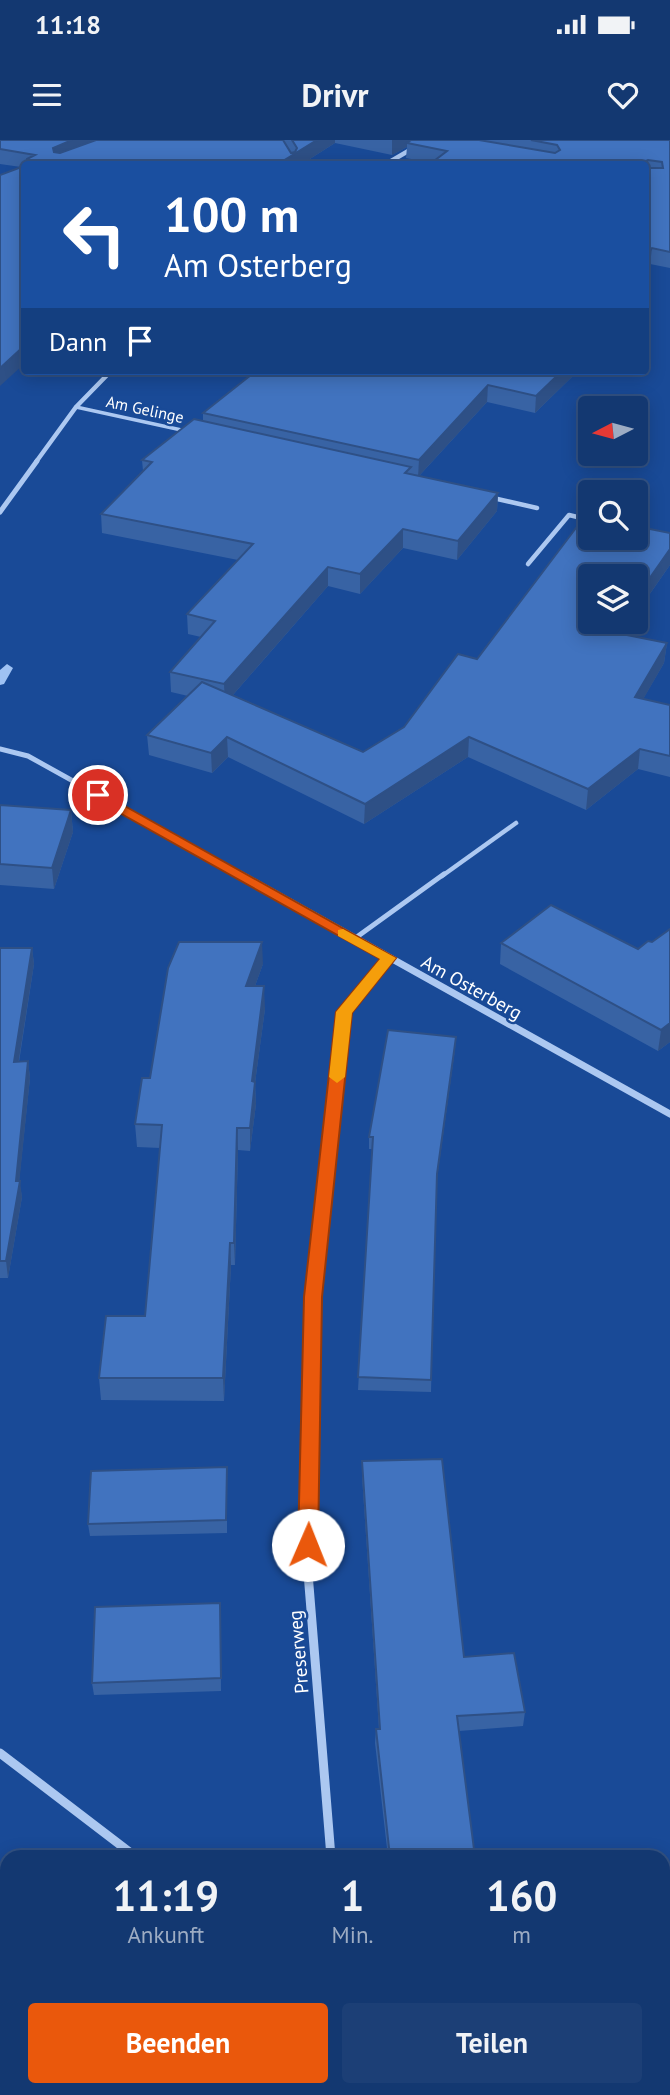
<!DOCTYPE html>
<html lang="de">
<style>
:root{--surface:#133871;--page:#1c3f76;--text:#f1f3f6;--muted:#9dacc3;--line:#325284;--accent:#ea580c}
body{margin:0;font-family:"PT Sans",sans-serif;background:var(--page);color:var(--text);height:100vh;display:flex;flex-direction:column;font-size:26px;white-space:nowrap}
*{box-sizing:border-box;margin:0}
p{font-size:23px;color:var(--muted)}
.icon{flex:none;width:38px;height:38px;fill:none;stroke:currentColor;stroke-width:2;stroke-linecap:round;stroke-linejoin:round}
.map{position:relative;flex:1;overflow:hidden}
.sheet{position:absolute;left:0px;top:1710px;width:670px;height:247px;display:flex;flex-direction:column;background:var(--surface);border-radius:21px 21px 0 0;box-shadow:0 4px 18px #0003,0 0 0 2px var(--line)}
.sheet>*{flex:none}
.top-card{position:absolute;left:21px;top:21px;width:628px;height:214px;border-radius:7px;box-shadow:0 4px 18px #0003,0 0 0 2px var(--line);background:#1a4fa0;color:#fff;overflow:hidden}
.needle{width:46px;rotate:264deg}
.controls{position:absolute;left:578px;top:256px;display:grid;gap:14px}
.controls a{display:grid;place-items:center;width:70px;height:70px;border-radius:7px;background:var(--surface);box-shadow:0 4px 18px #0003,0 0 0 2px var(--line);font-size:35px}
.pin{position:absolute;display:grid;place-items:center;width:60px;height:60px;color:#fff;margin:-30px;border:4px solid #fff;border-radius:50%;box-shadow:0 2px 7px #0007}
.me{position:absolute;width:77px;margin:-38px;rotate:1deg;stroke-linejoin:round;filter:drop-shadow(0 0 5px #0008)}
.turn{display:flex;align-items:center;gap:24px;height:147px;padding:0 28px;font-size:32px}
.turn .icon{width:91px;height:91px;stroke-width:2.5}
.turn b{display:block;font-size:49px;line-height:60px}
.then{display:flex;align-items:center;height:66px;padding:0 28px;background:#0003;gap:14px;font-size:26px}
.eta{display:flex;justify-content:space-evenly;align-items:center;height:119px;text-align:center}
.eta b{font-size:42px;font-weight:700;line-height:49px}
.action{display:flex;gap:14px;margin-top:auto;padding:14px 28px}
.action a{flex:1;height:80px;border-radius:7px;background:var(--accent);color:#fff;font-size:28px;font-weight:700;line-height:80px;text-align:center}
.action a+a{background:var(--page);color:var(--text)}
.status{display:flex;justify-content:space-between;align-items:center;height:49px;padding:0 35px;background:var(--surface);direction:ltr}
.status svg{height:19px;fill:currentColor}
header{display:flex;justify-content:space-between;align-items:center;height:91px;padding:0 28px;background:var(--surface);font-size:32px;font-weight:700}
.map>svg:first-child{display:block}
.lines{fill:none;stroke-linecap:round;stroke-linejoin:round}
.stream{fill:#9fc2f3;fill-rule:evenodd}
.service-far2{stroke:#acc8f1;stroke-width:3.5}
.service-far1{stroke:#acc8f1;stroke-width:4.5}
.service{stroke:#acc8f1;stroke-width:5}
.minor-far3{stroke:#acc8f1;stroke-width:4.5}
.minor-far2{stroke:#acc8f1;stroke-width:5}
.minor-far1{stroke:#acc8f1;stroke-width:7}
.minor{stroke:#acc8f1;stroke-width:9}
.wall{fill:#3863a4}
.shaded-wall{fill:#2e5086}
.building{fill:#4173bf;stroke:#2e5086;stroke-width:2}
.route{fill:#ea580c;stroke:#983908;stroke-width:2}
.slow{fill:#f59e0b}
.labels{text-anchor:middle;stroke-width:5;stroke-linejoin:round;paint-order:stroke}
.far-street-label{font-size:16px;fill:#fff;stroke:#194a97}
.street-label{font-size:19px;fill:#fff;stroke:#194a97}
</style>
<div class="status"><b>11:18</b><svg viewBox="0 0 49 12"><path d="M0 12V9h3v3zM5 12V6h3v6zM10 12V3h3v9zM15 12V0h3v12zM26 1h20v11H26zM47 4h2v5h-2z"/></svg></div>
<header><svg class="icon" aria-label="menu" viewBox="0 0 24 24"><path d="M4 6h16M4 12h16M4 18h16"/></svg>Drivr<svg class="icon" aria-label="heart" viewBox="0 0 24 24"><path d="M12 20l-8-8c-3-5 5-10 8-4 3-6 11-1 8 4z"/></svg></header>
<div class="map">
<svg width="670" height="1955" viewBox="0 0 670 1955">
<rect width="100%" height="100%" fill="#194a97"/>
<g class="lines">
<path class="stream" d="M 7,524 L 13,528 L 4,544 L 0,545 L 0,530 Z"/>
<g class="service-far2">
<path d="M 334,24 L 353,21 L 381,24"/>
<path d="M 76,267 L 186,291"/>
</g>
<g class="service-far1">
<path d="M 493,358 L 537,368"/>
<path d="M 528,424 L 569,375 L 590,380"/>
<path d="M 442,736 L 516,683"/>
</g>
<path class="service" d="M 354,799 L 444,734"/>
<g class="minor-far3">
<path d="M 386,24 L 427,0"/>
<path d="M 36,322 L 76,267 L 111,231"/>
</g>
<g class="minor-far2">
<path d="M 0,372 L 37,321"/>
<path d="M 0,609 L 28,616 L 244,736"/>
</g>
<g class="minor-far1">
<path d="M 240,734 L 670,974"/>
<path d="M 311,1269 L 313,1157 L 344,872 L 389,818"/>
</g>
<g class="minor">
<path d="M 311,1268 L 308,1433 L 331,1717"/>
<path d="M 0,1613 L 136,1717"/>
<path d="M 440,1950 L 448,1955"/>
</g>
</g>
<g class="wall">
<path d="M 0,0 L 670,0 L 670,128 L 650,124 L 646,129 L 646,24 L 432,23 L 406,18 L 407,7 L 392,15 L 335,3 L 302,24 L 24,24 L 24,224 L 21,27 L 0,24 Z"/>
<path d="M 578,231 L 535,273 L 487,262 L 419,336 L 498,353 L 497,371 L 457,420 L 403,408 L 360,454 L 328,446 L 233,555 L 363,612 L 404,587 L 477,519 L 670,393 L 670,425 L 622,494 L 667,503 L 664,523 L 643,559 L 670,565 L 670,637 L 638,629 L 586,670 L 468,617 L 364,684 L 228,617 L 212,633 L 149,615 L 147,595 L 188,556 L 171,552 L 170,532 L 201,497 L 188,494 L 187,474 L 238,420 L 102,393 L 101,374 L 143,331 L 142,320 L 203,281 L 203,273 Z"/>
<path d="M 0,665 L 71,670 L 73,692 L 54,749 L 0,745 Z"/>
<path d="M 652,802 L 670,902 L 658,911 L 500,824 L 501,803 L 638,809 Z"/>
<path d="M 0,808 L 32,808 L 34,824 L 19,922 L 28,921 L 30,938 L 19,1041 L 22,1057 L 8,1138 L 0,1138 Z"/>
<path d="M 263,824 L 255,846 L 265,869 L 255,943 L 256,964 L 250,1011 L 238,1010 L 235,1125 L 231,1125 L 224,1261 L 101,1260 L 99,1238 L 145,1176 L 160,1008 L 137,1007 L 135,984 L 150,938 Z"/>
<path d="M 456,897 L 455,909 L 436,1045 L 431,1252 L 358,1250 L 372,1009 L 369,1009 L 369,997 Z"/>
<path d="M 362,1321 L 464,1517 L 525,1572 L 523,1586 L 459,1591 L 475,1717 L 388,1717 L 375,1603 L 376,1589 L 379,1589 L 362,1336 Z"/>
<path d="M 227,1339 L 227,1393 L 90,1396 L 88,1384 Z"/>
<path d="M 220,1463 L 221,1551 L 94,1555 L 92,1543 Z"/>
<path d="M 0,1733 L 7,1734 L 7,1865 L 0,1864 Z"/>
</g>
<g class="shaded-wall">
<path d="M 72,0 L 111,0 L 54,23 L 53,8 Z"/>
<path d="M 317,0 L 335,0 L 335,3 L 302,24 L 278,24 Z"/>
<path d="M 392,0 L 419,0 L 407,3 L 407,7 L 392,15 Z"/>
<path d="M 648,20 L 647,35 L 646,35 L 646,24 L 643,24 L 643,22 Z"/>
<path d="M 652,108 L 650,124 L 646,129 L 646,115 Z"/>
<path d="M 24,206 L 24,224 L 0,246 L 0,228 Z"/>
<path d="M 562,231 L 578,231 L 535,273 L 536,256 Z"/>
<path d="M 488,245 L 487,262 L 418,337 L 419,320 Z"/>
<path d="M 498,353 L 497,371 L 457,420 L 458,401 Z"/>
<path d="M 403,389 L 403,408 L 360,454 L 360,434 Z"/>
<path d="M 670,409 L 670,425 L 635,475 L 635,459 Z"/>
<path d="M 328,427 L 328,446 L 225,564 L 224,544 Z"/>
<path d="M 619,481 L 631,481 L 610,511 L 612,492 Z"/>
<path d="M 667,503 L 664,523 L 633,577 L 635,557 Z"/>
<path d="M 227,597 L 228,617 L 212,633 L 211,613 Z"/>
<path d="M 469,597 L 468,617 L 364,684 L 365,664 Z"/>
<path d="M 640,609 L 638,629 L 586,670 L 588,649 Z"/>
<path d="M 71,670 L 73,692 L 54,749 L 52,728 Z"/>
<path d="M 262,802 L 263,824 L 247,868 L 246,846 Z"/>
<path d="M 32,808 L 34,824 L 16,938 L 14,922 Z"/>
<path d="M 264,846 L 265,869 L 255,943 L 256,964 L 250,1011 L 250,988 L 252,941 Z"/>
<path d="M 670,883 L 670,902 L 658,911 L 661,890 Z"/>
<path d="M 456,897 L 455,909 L 436,1047 L 437,1034 Z"/>
<path d="M 28,921 L 30,938 L 19,1045 L 20,1041 L 22,1057 L 8,1138 L 6,1121 L 16,1041 Z"/>
<path d="M 237,988 L 238,1010 L 235,1125 L 234,1103 Z"/>
<path d="M 230,1103 L 231,1125 L 224,1261 L 223,1238 Z"/>
</g>
<g class="building">
<path d="M 0,0 L 72,0 L 53,8 L 54,12 L 60,13 L 96,0 L 283,0 L 291,13 L 295,12 L 297,8 L 292,0 L 317,0 L 278,24 L 26,24 L 27,19 L 35,15 L 0,9 Z"/>
<path d="M 411,0 L 479,0 L 555,13 L 560,10 L 557,5 L 531,0 L 670,0 L 670,112 L 652,108 L 646,115 L 646,28 L 663,28 L 662,22 L 648,20 L 643,22 L 644,24 L 430,24 L 447,11 L 407,3 Z"/>
<path d="M 24,26 L 24,206 L 0,228 L 0,35 Z"/>
<path d="M 256,231 L 562,231 L 536,256 L 488,245 L 419,320 L 203,273 Z"/>
<path d="M 194,279 L 411,327 L 405,333 L 498,353 L 458,401 L 403,389 L 360,434 L 328,427 L 224,544 L 170,532 L 215,481 L 187,474 L 253,404 L 101,374 L 152,322 L 142,320 Z"/>
<path d="M 585,376 L 590,377 L 590,397 L 635,397 L 635,386 L 670,393 L 670,409 L 635,459 L 635,436 L 590,436 L 590,481 L 619,481 L 612,492 L 667,503 L 635,557 L 670,565 L 670,616 L 640,609 L 588,649 L 469,597 L 365,664 L 227,597 L 211,613 L 147,595 L 202,542 L 363,612 L 404,587 L 458,514 L 477,519 Z"/>
<path d="M 0,665 L 71,670 L 52,728 L 0,724 Z"/>
<path d="M 551,765 L 638,809 L 648,801 L 652,802 L 670,789 L 670,883 L 661,890 L 501,803 Z"/>
<path d="M 179,802 L 262,802 L 246,846 L 264,846 L 252,941 L 255,942 L 250,988 L 237,988 L 234,1103 L 230,1103 L 223,1238 L 99,1238 L 106,1176 L 145,1176 L 162,985 L 135,984 L 142,938 L 150,938 L 168,828 Z"/>
<path d="M 0,808 L 32,808 L 14,922 L 28,921 L 16,1041 L 20,1041 L 6,1121 L 0,1121 Z"/>
<path d="M 388,890 L 456,897 L 437,1034 L 431,1240 L 358,1237 L 373,997 L 369,997 Z"/>
<path d="M 442,1319 L 464,1517 L 514,1513 L 525,1572 L 457,1576 L 475,1717 L 390,1717 L 376,1589 L 380,1589 L 362,1321 Z"/>
<path d="M 227,1327 L 226,1380 L 88,1384 L 91,1331 Z"/>
<path d="M 220,1463 L 221,1538 L 92,1543 L 95,1467 Z"/>
<path d="M 0,1733 L 7,1734 L 7,1844 L 0,1843 Z"/>
<path d="M 663,1887 L 670,1888 L 670,1955 L 607,1955 L 607,1950 L 663,1950 Z"/>
<rect x="97" y="1950" width="119" height="5"/>
</g>
<path class="route" d="M 98,651 L 396,818 L 352,873 L 322,1157 L 318,1405 L 315,1411 L 301,1411 L 298,1405 L 304,1157 L 336,872 L 380,819 L 93,658 L 91,655 Z"/>
<path class="slow" d="M 343,789 L 396,818 L 352,873 L 345,937 L 337,943 L 329,937 L 336,872 L 380,819 L 338,796 L 338,790 Z"/>
<g class="labels">
<g class="far-street-label">
<text transform="translate(145 269) rotate(12)" y="6">Am Gelinge</text>
</g>
<g class="street-label">
<text transform="translate(472 847) rotate(29)" y="7">Am Osterberg</text>
<text transform="translate(298 1512) rotate(-95)" y="7">Preserweg</text>
</g>
</g>
</svg>
<div class="controls">
<a><svg class="needle" viewBox="-14 -14 28 28"><path d="M0-13l5 13h-10z" fill="#e53935"/><path d="M0 13l5-13h-10z" fill="#9dacc3"/></svg></a>
<a><svg class="icon" aria-label="search" viewBox="0 0 24 24"><circle cx="10" cy="10" r="6"/><path d="M15 15l6 6"/></svg></a>
<a><svg class="icon" aria-label="layers" viewBox="0 0 24 24"><path d="M12 4l9 5-9 5-9-5zM3 14l9 5 9-5"/></svg></a>
</div>
<div class="pin" style="left:98px;top:655px;background:#d93025"><svg class="icon" aria-label="arrive" viewBox="0 0 24 24"><path d="M6 21V4h12l-3 4 3 4H6"/></svg></div>
<svg class="me" style="left:308px;top:1405px" viewBox="-20 -20 40 40"><circle r="19" fill="#fff"/><path d="M0-13L10 11 0 6-10 11z" fill="#ea580c"/></svg>
<div class="top-card">
<div class="turn"><svg class="icon" aria-label="left" viewBox="0 0 24 24"><path d="M17 20v-9H6M10 6l-5 5 5 5"/></svg><div><b>100 m</b>Am Osterberg</div></div>
<div class="then">Dann<svg class="icon" aria-label="arrive" viewBox="0 0 24 24"><path d="M6 21V4h12l-3 4 3 4H6"/></svg></div>
</div>
<section class="sheet">
<div class="eta">
<div><b>11:19</b><p>Ankunft</p></div>
<div><b>1</b><p>Min.</p></div>
<div><b>160</b><p>m</p></div>
</div>
<div class="action"><a>Beenden</a><a>Teilen</a></div>
</section>
</div>
